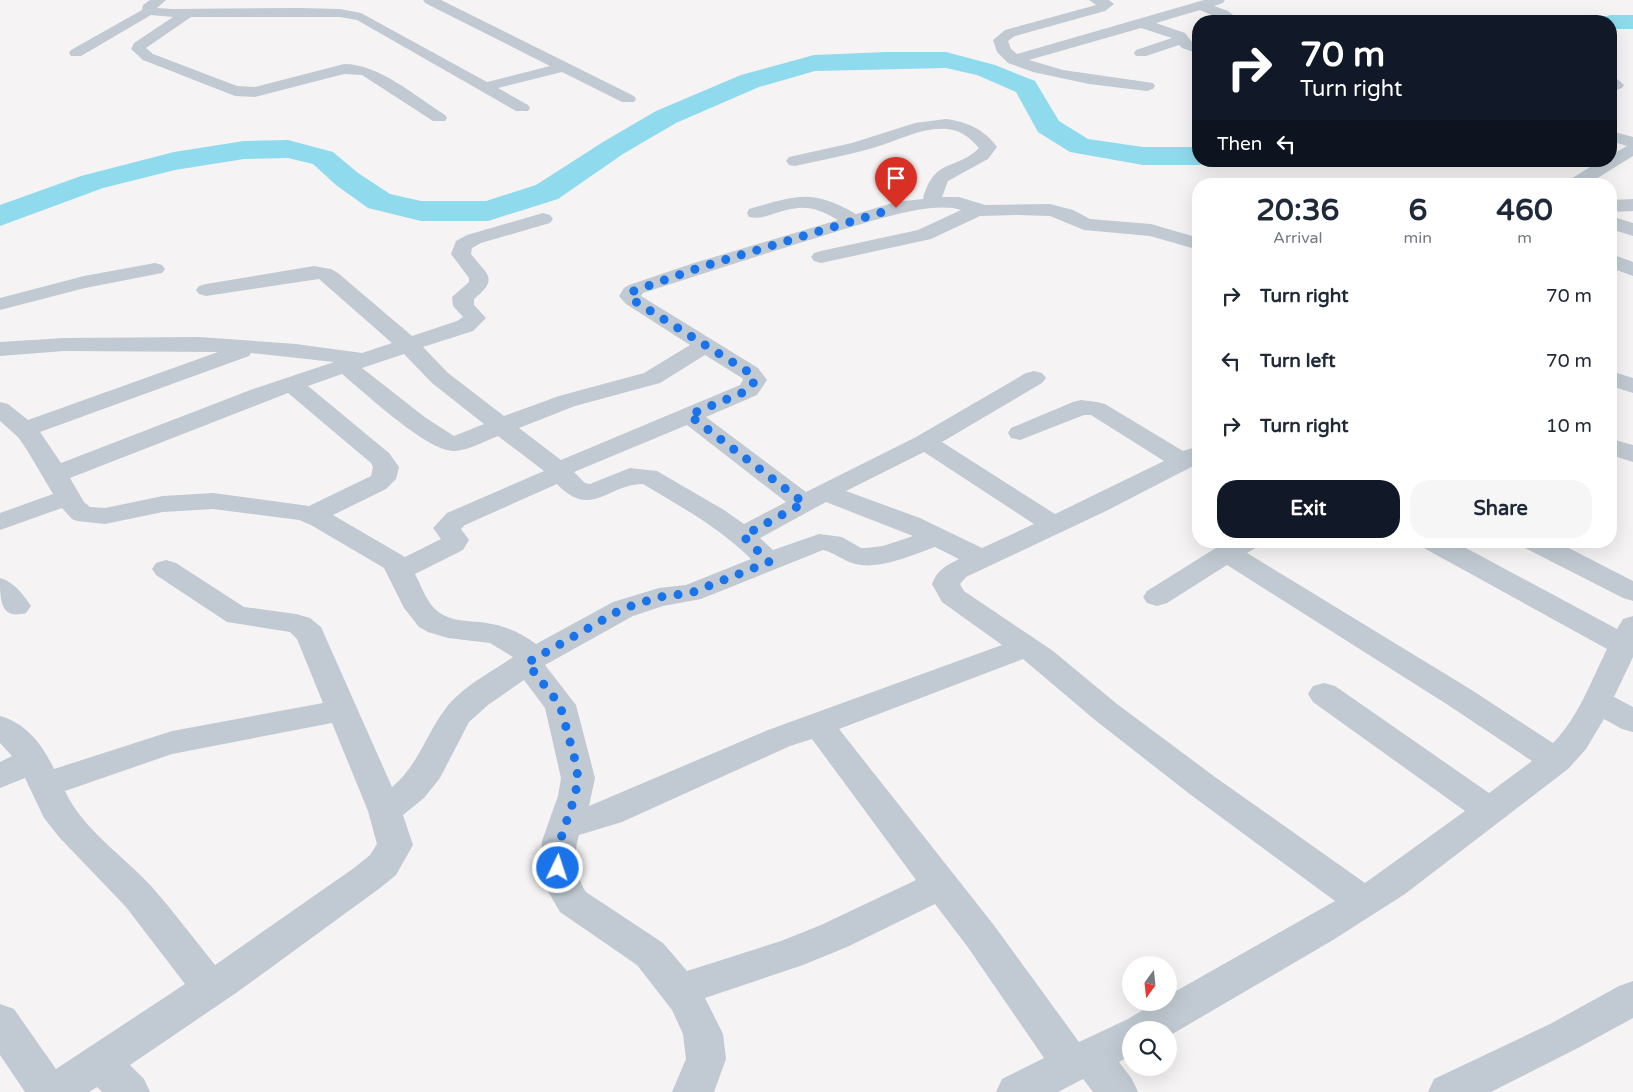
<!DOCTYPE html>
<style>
:root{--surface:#fff;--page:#f6f6f7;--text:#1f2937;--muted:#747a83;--accent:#111827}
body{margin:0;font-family:"Varela Round",sans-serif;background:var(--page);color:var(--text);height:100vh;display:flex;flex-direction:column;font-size:19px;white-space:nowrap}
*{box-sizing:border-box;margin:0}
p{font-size:16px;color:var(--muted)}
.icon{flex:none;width:28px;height:28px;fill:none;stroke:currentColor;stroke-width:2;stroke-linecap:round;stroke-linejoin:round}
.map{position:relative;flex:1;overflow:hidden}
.panel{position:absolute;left:1192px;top:178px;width:425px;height:370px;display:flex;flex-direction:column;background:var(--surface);border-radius:20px;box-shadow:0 5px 20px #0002}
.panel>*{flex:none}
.guide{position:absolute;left:1192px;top:15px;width:425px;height:152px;border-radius:20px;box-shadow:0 5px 20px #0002;background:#111827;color:#fff;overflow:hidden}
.needle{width:32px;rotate:195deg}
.fabs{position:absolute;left:1122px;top:956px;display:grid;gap:10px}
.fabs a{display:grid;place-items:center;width:55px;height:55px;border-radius:50%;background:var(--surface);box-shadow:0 5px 20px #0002;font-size:25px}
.pin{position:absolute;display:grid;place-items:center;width:42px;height:42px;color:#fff;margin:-51px -21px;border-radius:50% 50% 50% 0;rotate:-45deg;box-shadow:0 0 5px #0007}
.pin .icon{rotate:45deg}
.me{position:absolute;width:55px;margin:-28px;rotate:4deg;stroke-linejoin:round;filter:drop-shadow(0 0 4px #0008)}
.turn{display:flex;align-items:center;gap:18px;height:105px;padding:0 25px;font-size:22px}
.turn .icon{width:65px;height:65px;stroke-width:2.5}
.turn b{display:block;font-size:35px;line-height:42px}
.then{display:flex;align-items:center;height:48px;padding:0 25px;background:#0003;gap:10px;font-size:19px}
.eta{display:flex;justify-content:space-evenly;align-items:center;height:85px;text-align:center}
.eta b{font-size:30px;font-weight:800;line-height:35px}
.cta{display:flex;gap:10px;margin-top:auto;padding:10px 25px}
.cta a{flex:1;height:58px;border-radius:20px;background:var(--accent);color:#fff;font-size:20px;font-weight:800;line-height:58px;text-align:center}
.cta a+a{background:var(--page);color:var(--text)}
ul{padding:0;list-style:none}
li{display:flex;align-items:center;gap:15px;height:65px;padding:0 25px}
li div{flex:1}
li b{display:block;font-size:19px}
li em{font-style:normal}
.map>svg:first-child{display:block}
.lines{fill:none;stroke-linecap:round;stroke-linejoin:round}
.river{fill:#90daee;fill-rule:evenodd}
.minor{fill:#c1cad2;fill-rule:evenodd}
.route{stroke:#1a73e8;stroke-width:9;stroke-dasharray:0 16.2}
</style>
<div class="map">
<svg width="1633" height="1092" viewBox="0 0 1633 1092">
<rect width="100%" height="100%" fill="#f5f3f3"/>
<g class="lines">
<g class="river">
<path d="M 1611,15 L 1633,15 L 1633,29 L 1611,29 L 1611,21 L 1600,21 L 1603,17 Z"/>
<path d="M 887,52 L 946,52 L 995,65 L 1035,81 L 1059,121 L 1088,139 L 1143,147 L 1199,147 L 1199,161 L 1210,161 L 1199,165 L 1143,165 L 1070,152 L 1038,132 L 1016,92 L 977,75 L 946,68 L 815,71 L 759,87 L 676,123 L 623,154 L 558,199 L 488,221 L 421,221 L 368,208 L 336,185 L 313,164 L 288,158 L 244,159 L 175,170 L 103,188 L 0,226 L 0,205 L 81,176 L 174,152 L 244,141 L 288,140 L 333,152 L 358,173 L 390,194 L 421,201 L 486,201 L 536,185 L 603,142 L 656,111 L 741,75 L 814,55 Z"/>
</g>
<g class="minor">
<path d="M 150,0 L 166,0 L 157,8 L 172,9 L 299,8 L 340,9 L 361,13 L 487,82 L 550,66 L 425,3 L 423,0 L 441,0 L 634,96 L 636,99 L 634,102 L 622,102 L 562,72 L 498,88 L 528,105 L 530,108 L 528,111 L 516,111 L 357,20 L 340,17 L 191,17 L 146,48 L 153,54 L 237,86 L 255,87 L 344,64 C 379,64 415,96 445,115 L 447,118 L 445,121 L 433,121 L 362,75 L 344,74 L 255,97 L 235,96 L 143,60 L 131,49 L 134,43 L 173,17 L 151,15 L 81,56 L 71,56 L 69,53 L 71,50 L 142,10 L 143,5 Z"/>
<path d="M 1089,0 L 1109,0 L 1114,4 L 1105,11 L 1015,36 L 1008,41 L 1011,49 L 1017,54 L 1204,0 L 1225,0 L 1223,3 L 1214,6 L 1228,11 L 1241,21 L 1225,21 L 1200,10 L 1156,23 L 1185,33 L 1192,42 L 1199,45 L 1199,54 L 1182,48 L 1179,45 L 1146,56 L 1136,56 L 1134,53 L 1136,50 L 1172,38 L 1141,28 L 1029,60 L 1063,70 L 1153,83 L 1155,86 L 1153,89 L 1147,91 L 1089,84 L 1033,72 L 1008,63 L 997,52 L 993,40 L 1005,30 L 1096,5 Z"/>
<path d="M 1611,76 L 1616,78 L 1624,85 L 1622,88 L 1611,92 Z"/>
<path d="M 946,119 C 967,122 984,129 997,147 L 988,159 L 948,181 L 942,197 L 959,197 L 985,205 L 1050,204 L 1073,210 L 1090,219 L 1151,224 L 1199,238 L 1199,250 L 1150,236 L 1084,230 L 1050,216 L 1017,215 L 980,216 L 931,239 L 821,263 L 814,261 L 811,257 L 814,253 L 821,251 L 918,230 L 961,210 C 929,198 841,231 806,241 C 752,258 697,275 643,293 L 641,296 L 758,368 L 767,380 L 757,395 L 706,417 L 806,492 L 916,437 L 1026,373 L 1034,371 L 1042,373 L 1046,378 L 1042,383 L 942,442 L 1055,514 L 1164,461 L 1091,415 L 1084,415 L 1020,440 L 1011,438 L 1008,433 L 1011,428 L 1073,402 L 1081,400 L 1097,402 L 1105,404 L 1183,451 L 1199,446 L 1199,463 L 1106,511 L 966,577 L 960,584 L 964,591 L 1053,651 L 1117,704 L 1215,777 L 1365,883 L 1465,811 L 1313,702 L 1308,694 L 1313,686 L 1324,683 L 1335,686 L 1489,793 L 1532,761 L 1448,705 L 1227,565 L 1167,603 L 1157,606 L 1147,603 L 1143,597 L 1147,591 L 1227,541 L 1261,541 L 1257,547 L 1247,553 L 1470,689 L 1553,743 C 1578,718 1591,681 1607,649 L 1422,547 L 1418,541 L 1453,541 L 1617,629 L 1623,619 L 1633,616 L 1633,657 L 1614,697 L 1633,707 L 1633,732 L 1622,729 L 1604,719 L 1586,749 L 1568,769 L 1405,894 L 1333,940 L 1169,1036 L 1169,1030 L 1131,1030 L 1131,1055 L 1119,1062 L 1132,1079 L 1138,1092 L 1093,1092 L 1083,1079 L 1058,1092 L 996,1092 L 1002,1079 L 1044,1058 L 967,946 L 935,904 L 847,947 L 803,965 L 705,998 L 723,1034 L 726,1059 L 714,1092 L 672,1092 L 686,1059 L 683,1034 L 672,1010 L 637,965 L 560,912 L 546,888 L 540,868 L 542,841 L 558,796 L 561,778 L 545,708 L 524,680 L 488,705 L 469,722 L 440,778 L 424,798 L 403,815 L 413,845 L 396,875 L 380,888 L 236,993 L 130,1065 L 144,1079 L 150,1092 L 102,1092 L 97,1087 L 89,1092 L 25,1092 L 0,1055 L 0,1004 L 14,1009 L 56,1069 L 185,984 L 126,907 L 59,837 L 44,818 L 25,778 L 0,788 L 0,762 L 12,756 L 0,743 L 0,716 C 26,723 43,745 54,769 L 172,731 L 323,703 L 297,639 L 290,632 L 227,622 L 156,575 L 152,569 L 156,563 L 166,560 L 176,563 L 244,607 L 296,614 L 310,618 L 321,627 L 392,787 C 418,766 426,734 446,708 C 462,687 491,672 513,657 L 490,643 L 448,638 L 428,632 L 419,627 L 404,608 L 384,568 L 311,525 L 299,520 L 213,509 L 163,512 L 105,524 L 77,521 L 72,519 L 62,508 L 0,530 L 0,513 L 53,494 L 27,450 L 18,437 L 0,421 L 0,402 L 8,404 L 28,420 L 218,352 L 64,351 L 0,356 L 0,342 L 64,338 L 199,337 L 296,344 L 362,353 L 392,343 L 319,279 L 206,296 L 199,294 L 196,290 L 199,286 L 206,284 L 314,266 L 331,269 L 338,273 L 412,336 L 457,321 L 463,317 L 453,306 L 452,297 L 469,282 L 469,278 L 451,254 L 456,241 L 467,235 L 543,213 L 550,215 L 553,219 L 550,223 L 481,243 L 472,248 L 471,254 C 488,276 499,278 474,299 L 474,305 L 486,318 L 473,331 L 423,347 L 448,373 L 504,416 L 559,396 L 644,373 L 690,345 L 626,304 L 619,296 L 624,288 L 629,285 L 694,263 L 838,220 C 812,205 801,205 773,214 C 764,217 758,219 749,217 L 747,213 L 749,209 C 796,196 811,188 856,214 L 896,202 L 923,199 C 934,157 956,171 979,148 C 970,138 961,130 947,129 C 922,127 897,141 873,148 C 848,155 821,160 795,166 L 789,165 L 786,161 L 789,157 L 852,143 L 915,123 ZM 251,353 L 334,362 L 253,389 L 61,463 L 40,432 L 249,356 ZM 404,354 L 432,383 L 484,424 L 454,436 L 426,418 L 362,368 ZM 705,355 L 742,378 L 743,380 L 740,385 L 561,460 L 519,428 L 575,406 L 660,383 ZM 342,374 C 364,392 429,453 455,451 C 469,450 485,441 498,436 L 544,471 L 447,513 L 433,528 L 441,539 L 405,557 L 333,515 L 386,489 L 396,479 L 399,467 L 389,453 L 308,386 ZM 288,393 L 371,463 L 373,467 L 371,476 L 309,506 L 213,493 L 163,496 L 105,508 L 90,507 L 84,502 L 70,478 ZM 687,425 L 786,502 L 744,524 L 724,510 L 657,471 L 630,468 L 590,484 L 585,483 L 574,472 ZM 924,452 L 1034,524 L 982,548 L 920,518 L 846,491 ZM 557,484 C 591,520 608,484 643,484 C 681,507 719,527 751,559 L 686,585 L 659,588 L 613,602 L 536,644 C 521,633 506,626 487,623 C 467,620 448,623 433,607 C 425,598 421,585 415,574 L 463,550 L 469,540 L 461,529 L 465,525 ZM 826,502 L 913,536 L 883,546 L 866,548 L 861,548 L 842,537 L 819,534 L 773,550 L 760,538 ZM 935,547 L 959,559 C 947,565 937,570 932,584 L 942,602 L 1002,645 L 768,730 L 589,806 L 595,778 L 576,705 L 545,665 L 633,616 L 663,606 L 701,599 L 823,550 C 831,551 844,561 855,564 C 880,570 912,555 935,547 ZM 1023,659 L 1095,720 L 1191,795 L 1335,901 L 1169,995 L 1169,1002 L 1156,1002 L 1128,1019 L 1079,1042 L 993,924 L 839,729 ZM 332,723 L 368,811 L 377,844 L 370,855 L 354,868 L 215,965 C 194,939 174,912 152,887 C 124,856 83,830 65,791 L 172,754 ZM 812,739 L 916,880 L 821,925 L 781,941 L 687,971 L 663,943 L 586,892 C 575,875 573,854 579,835 L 622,822 L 790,746 Z"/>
<path d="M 1611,131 L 1633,137 L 1633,156 L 1588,184 L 1566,184 L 1569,180 L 1600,161 L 1611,161 L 1611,155 L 1627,146 L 1611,141 Z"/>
<path d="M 1633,199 L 1633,211 L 1611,212 L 1611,200 Z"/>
<path d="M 1611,216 L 1633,223 L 1633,236 L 1611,229 Z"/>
<path d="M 1611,254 L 1633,262 L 1633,276 L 1611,268 Z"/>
<path d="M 155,263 L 162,265 L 165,269 L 162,273 L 85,288 L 0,310 L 0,298 L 84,276 Z"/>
<path d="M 1611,371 L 1633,378 L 1633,393 L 1611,386 Z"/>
<path d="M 1611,439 L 1633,445 L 1633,462 L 1611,455 Z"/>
<path d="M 1519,541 L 1555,541 L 1633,581 L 1633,601 L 1623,598 L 1523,547 Z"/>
<path d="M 0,578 C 14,582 23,594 31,606 L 26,613 C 0,620 0,600 0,578 Z"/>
<path d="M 1633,981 L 1633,1018 L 1578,1048 L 1491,1092 L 1428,1092 L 1434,1079 L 1550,1024 L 1619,986 Z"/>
</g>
</g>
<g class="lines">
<path class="route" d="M 558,868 L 560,841 L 575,796 L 578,778 L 575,760 L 560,705 L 527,663 L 622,609 L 659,597 L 691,593 L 769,562 L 743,536 L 804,503 L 689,415 L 749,390 L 755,380 L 750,373 L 633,300 L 630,296 L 631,292 L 701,267 L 896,208"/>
</g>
</svg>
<div class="fabs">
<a><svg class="needle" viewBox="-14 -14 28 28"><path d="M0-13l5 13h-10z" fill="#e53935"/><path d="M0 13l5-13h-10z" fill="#747a83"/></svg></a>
<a><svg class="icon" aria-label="search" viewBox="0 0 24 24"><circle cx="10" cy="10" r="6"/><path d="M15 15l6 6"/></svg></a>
</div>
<div class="pin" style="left:896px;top:208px;background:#d93025"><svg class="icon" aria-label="arrive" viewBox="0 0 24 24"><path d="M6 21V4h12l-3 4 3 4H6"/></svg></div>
<svg class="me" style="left:558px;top:868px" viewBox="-20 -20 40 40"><circle r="17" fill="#1a73e8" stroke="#fff" stroke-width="3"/><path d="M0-11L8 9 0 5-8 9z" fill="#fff"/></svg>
<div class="guide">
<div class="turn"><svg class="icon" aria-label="right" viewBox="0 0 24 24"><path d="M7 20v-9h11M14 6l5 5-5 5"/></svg><div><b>70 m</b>Turn right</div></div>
<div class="then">Then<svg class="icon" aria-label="left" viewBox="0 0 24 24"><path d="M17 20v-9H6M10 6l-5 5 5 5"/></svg></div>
</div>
<section class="panel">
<div class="eta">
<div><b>20:36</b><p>Arrival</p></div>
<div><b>6</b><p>min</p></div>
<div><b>460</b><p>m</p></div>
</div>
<ul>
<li><svg class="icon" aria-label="right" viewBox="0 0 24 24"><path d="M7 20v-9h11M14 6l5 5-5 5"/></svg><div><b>Turn right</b></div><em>70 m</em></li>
<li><svg class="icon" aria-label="left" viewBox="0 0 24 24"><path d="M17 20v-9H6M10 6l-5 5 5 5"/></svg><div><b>Turn left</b></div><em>70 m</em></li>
<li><svg class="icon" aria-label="right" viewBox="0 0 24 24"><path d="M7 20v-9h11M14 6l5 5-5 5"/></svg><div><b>Turn right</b></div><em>10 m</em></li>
</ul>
<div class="cta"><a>Exit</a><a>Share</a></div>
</section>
</div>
